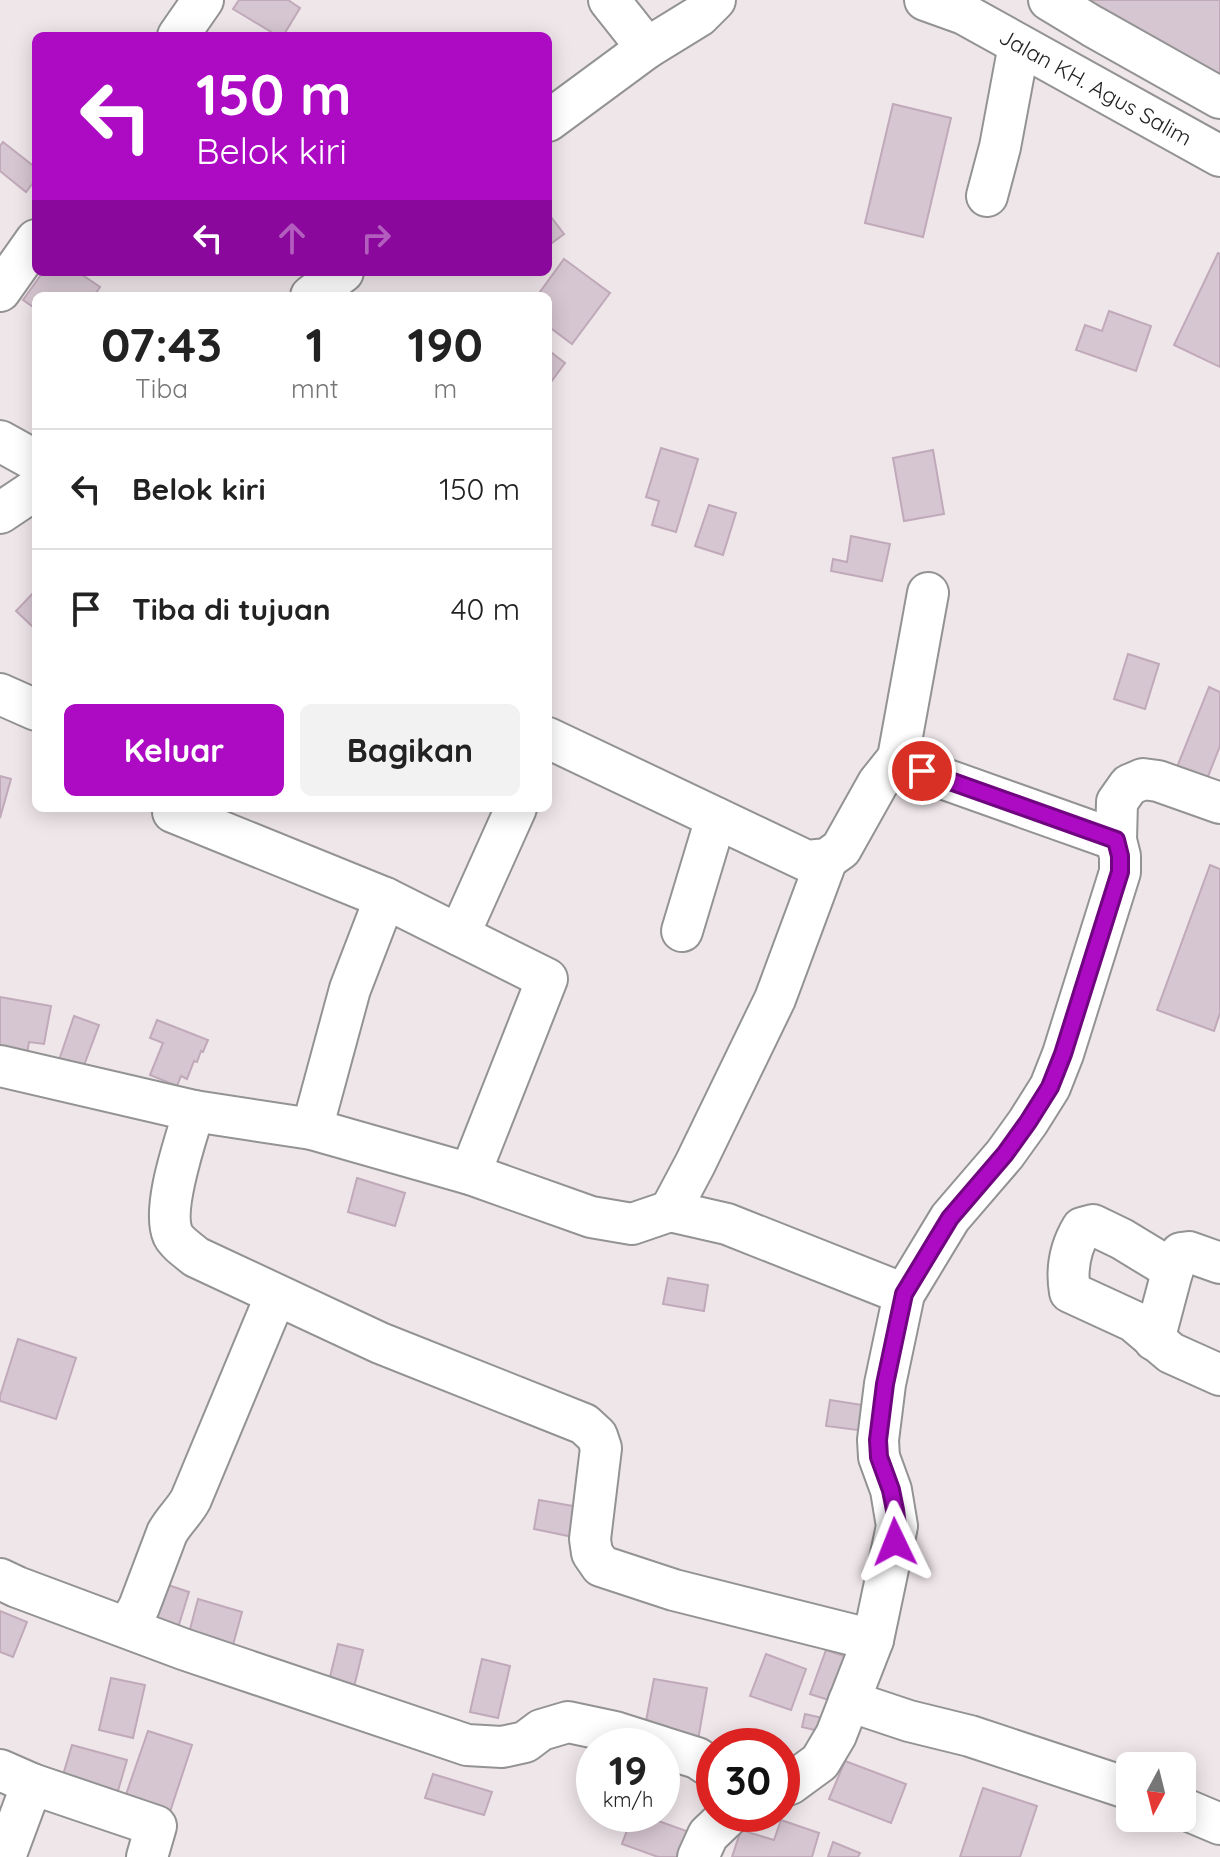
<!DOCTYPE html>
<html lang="id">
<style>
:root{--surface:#fff;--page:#f2f2f2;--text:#222;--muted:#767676;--line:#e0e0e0;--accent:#ad0ac4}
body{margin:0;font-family:Quicksand,sans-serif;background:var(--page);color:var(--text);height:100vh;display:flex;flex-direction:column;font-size:30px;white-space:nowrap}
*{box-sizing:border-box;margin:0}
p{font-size:26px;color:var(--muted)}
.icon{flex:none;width:44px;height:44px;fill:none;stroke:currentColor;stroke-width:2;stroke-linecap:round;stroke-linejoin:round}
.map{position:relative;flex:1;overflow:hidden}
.details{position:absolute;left:32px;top:292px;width:520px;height:520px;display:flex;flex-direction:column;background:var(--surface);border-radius:12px;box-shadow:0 4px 20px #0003}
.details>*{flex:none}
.banner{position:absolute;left:32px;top:32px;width:520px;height:244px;border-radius:12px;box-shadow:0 4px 20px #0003;background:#ad0ac4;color:#fff;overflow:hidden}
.needle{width:52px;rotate:187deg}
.tools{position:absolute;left:1116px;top:1752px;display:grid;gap:16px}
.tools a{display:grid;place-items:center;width:80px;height:80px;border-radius:12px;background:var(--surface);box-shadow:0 4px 20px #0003;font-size:40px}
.speed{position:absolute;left:576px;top:1728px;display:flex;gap:16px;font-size:40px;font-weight:700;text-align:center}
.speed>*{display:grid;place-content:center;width:104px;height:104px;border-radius:50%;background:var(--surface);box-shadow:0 4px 20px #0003;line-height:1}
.speed small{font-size:20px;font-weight:400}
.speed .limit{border:12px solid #d22;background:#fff;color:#111}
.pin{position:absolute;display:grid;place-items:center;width:68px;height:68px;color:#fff;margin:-34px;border:4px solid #fff;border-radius:50%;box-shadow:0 2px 8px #0007}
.me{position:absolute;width:88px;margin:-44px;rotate:358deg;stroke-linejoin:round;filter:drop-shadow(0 0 6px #0008)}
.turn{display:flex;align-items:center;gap:28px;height:168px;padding:0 32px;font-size:36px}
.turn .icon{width:104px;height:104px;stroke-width:2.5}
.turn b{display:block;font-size:56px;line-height:68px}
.lanes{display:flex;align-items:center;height:76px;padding:0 32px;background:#0003;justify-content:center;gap:40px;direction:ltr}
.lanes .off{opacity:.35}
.eta{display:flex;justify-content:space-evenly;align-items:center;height:136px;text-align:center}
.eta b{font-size:48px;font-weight:700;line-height:56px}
.primary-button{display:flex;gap:16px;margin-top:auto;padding:16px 32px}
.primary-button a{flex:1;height:92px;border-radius:12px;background:var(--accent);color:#fff;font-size:32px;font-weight:700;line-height:92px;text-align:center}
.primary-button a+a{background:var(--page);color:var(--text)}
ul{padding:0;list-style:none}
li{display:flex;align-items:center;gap:24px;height:120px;padding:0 32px;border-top:2px solid var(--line)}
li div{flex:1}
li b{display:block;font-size:30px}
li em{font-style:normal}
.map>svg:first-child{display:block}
.building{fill:#d6c6d1;stroke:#c0a9b9;stroke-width:2}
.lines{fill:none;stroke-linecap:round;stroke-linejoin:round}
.minor-casing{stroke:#939393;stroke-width:44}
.minor{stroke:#fff;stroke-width:40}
.route-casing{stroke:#70067f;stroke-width:20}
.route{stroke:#ad0ac4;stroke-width:14}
.labels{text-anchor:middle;stroke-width:6;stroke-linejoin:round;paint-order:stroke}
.street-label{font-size:22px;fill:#1f1f1f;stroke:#fff}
</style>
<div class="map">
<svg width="1220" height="1857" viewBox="0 0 1220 1857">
<rect width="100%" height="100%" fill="#efe6ea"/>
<g class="building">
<path d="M 239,0 L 288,0 L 300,8 L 283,36 L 278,36 L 233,9 Z"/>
<path d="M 1082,0 L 1220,0 L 1220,79 Z"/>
<path d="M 893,104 L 951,118 L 923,237 L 865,223 Z"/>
<path d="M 3,142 L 36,168 L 36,179 L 26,192 L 0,171 L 0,146 Z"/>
<path d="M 548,213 L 564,234 L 548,246 Z"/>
<path d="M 1218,253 L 1220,254 L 1220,367 L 1174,345 Z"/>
<path d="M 564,259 L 610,293 L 572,344 L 548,326 L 548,296 L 537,296 Z"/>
<path d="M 43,272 L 78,272 L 100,287 L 94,296 L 36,296 L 36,309 L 23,300 Z"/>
<path d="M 1109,311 L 1151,326 L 1136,371 L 1076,350 L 1085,325 L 1102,331 Z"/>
<path d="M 548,350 L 565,363 L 548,386 Z"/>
<path d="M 661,448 L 698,459 L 676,532 L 652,525 L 659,501 L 646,497 Z"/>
<path d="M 933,450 L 944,514 L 904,521 L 893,458 Z"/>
<path d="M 709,505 L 736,513 L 723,555 L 695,546 Z"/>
<path d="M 851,536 L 890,544 L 882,581 L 831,571 L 833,559 L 847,562 Z"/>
<path d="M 36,590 L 36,624 L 33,627 L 16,611 Z"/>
<path d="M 1128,654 L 1159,664 L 1145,709 L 1114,699 Z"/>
<path d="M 1209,687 L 1220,692 L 1220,746 L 1207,779 L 1177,767 Z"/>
<path d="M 0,776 L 11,779 L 0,818 Z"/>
<path d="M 1210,865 L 1220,869 L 1220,1013 L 1214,1031 L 1157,1010 Z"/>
<path d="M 0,997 L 51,1006 L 44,1044 L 29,1042 L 26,1060 L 0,1055 Z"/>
<path d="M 74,1016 L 99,1025 L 83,1068 L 59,1060 Z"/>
<path d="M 157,1020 L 208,1040 L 203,1052 L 201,1051 L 197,1062 L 194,1061 L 187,1079 L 181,1076 L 177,1086 L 150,1075 L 163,1043 L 150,1038 Z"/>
<path d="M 357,1178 L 405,1193 L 395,1226 L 348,1212 Z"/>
<path d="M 668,1278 L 708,1285 L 704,1311 L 663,1304 Z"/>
<path d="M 18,1339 L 76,1358 L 56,1419 L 0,1401 L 0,1396 Z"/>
<path d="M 830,1400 L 869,1406 L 865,1431 L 826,1426 Z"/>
<path d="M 539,1500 L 579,1507 L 573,1537 L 534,1529 Z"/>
<path d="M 156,1581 L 189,1592 L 177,1631 L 144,1621 Z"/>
<path d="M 198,1599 L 242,1612 L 233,1645 L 189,1633 Z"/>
<path d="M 0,1611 L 27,1622 L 13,1657 L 0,1652 Z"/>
<path d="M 338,1644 L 363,1650 L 354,1687 L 329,1681 Z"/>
<path d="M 826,1650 L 853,1659 L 838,1703 L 810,1694 Z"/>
<path d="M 766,1654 L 806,1669 L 791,1710 L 750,1696 Z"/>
<path d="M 482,1659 L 510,1666 L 498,1718 L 470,1712 Z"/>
<path d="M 111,1678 L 145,1685 L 133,1738 L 99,1730 Z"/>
<path d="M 654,1679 L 707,1688 L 697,1746 L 643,1737 Z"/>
<path d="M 805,1714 L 831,1720 L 827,1733 L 802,1727 Z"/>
<path d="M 148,1731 L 192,1745 L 167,1821 L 122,1806 Z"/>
<path d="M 72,1745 L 127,1760 L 115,1801 L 60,1785 Z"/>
<path d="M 845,1761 L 906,1784 L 891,1823 L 829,1799 Z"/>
<path d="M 433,1774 L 492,1792 L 484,1815 L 425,1798 Z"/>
<path d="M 983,1788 L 1037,1806 L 1020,1857 L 960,1857 Z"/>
<path d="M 633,1814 L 639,1814 L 692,1833 L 684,1857 L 658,1857 L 622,1844 Z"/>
<path d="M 781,1820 L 819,1833 L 812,1857 L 732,1857 L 741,1830 L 774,1840 Z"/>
<path d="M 833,1842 L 860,1853 L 858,1857 L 828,1857 Z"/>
</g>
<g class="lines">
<g class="minor-casing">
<g id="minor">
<path d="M 609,0 L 647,48"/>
<path id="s1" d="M 925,0 L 964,14 L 1220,156"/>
<path d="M 1049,0 L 1092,26 L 1220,98"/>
<path d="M 178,36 L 203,0"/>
<path d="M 548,121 L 647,48 L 699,16 L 715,0"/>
<path d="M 987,196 L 1000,147 L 1019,45"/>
<path d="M 0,291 L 36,240"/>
<path d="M 311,296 L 343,272"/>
<path d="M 0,441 L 36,461"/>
<path d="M 0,513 L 36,489"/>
<path d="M 0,694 L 36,710"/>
<path d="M 548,738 L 807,861 L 827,859 L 841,849 L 878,783 L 898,758 L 922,771 L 1116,840"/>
<path d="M 898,758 L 928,593"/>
<path d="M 173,808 L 173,812 L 385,898"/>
<path d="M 682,931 L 716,818"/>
<path d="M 459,935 L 516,808"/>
<path d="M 0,1066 L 194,1111 C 186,1139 161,1208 173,1235 C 177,1243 189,1251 196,1257 L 380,1343 L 584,1424 L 597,1436 L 601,1448 L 590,1539 L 592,1553 L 601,1566 L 674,1590 L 873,1640"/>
<path d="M 194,1111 L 312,1129 L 470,1174 L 591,1217 L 632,1224 L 670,1211 L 727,1224 L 904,1294"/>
<path d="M 312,1129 L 350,989 L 385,898 L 547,979 L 470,1174"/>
<path d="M 670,1211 L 695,1164 L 775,999 L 827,859"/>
<path d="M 1173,1270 L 1122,1239 L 1093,1225 L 1082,1228 C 1070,1248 1066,1269 1070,1292 L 1133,1321 L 1171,1353 L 1220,1375"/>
<path d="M 1154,1340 L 1175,1261 L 1181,1253 L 1189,1252 L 1220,1263"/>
<path d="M 0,1579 L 17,1587 L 183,1649 L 467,1745 L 502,1747 L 525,1742 L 541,1730 L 568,1722 L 615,1732 L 659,1746"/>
<path d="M 128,1627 L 139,1607 L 167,1533 C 174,1520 185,1511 191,1499 L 276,1295"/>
<path d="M 849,1701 L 909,1721 L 970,1736 L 1130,1789"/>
<path d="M 662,1747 L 697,1758 L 714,1769"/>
<path d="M 0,1770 L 32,1784 L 156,1826 L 147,1857"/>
<path d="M 782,1787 L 790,1784 L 820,1762 L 836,1735 L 873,1640 L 897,1526 L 891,1490 L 879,1457 L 878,1440 L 885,1384 L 904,1294 L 950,1218 L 1005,1154 L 1028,1122 L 1050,1087 L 1063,1054 L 1120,872 L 1120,856 L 1116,840 L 1117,802 L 1129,785 L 1143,779 L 1158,781 L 1220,803"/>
<path d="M 1182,1808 L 1220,1824"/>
<path d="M 5,1857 L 32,1784"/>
<path d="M 698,1857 L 708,1835 L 730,1814"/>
</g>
</g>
<use href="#minor" class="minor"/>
</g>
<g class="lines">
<g class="route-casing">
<path id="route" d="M 895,1542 L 897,1526 L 895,1510 L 891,1490 L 879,1457 L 878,1440 L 885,1384 L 904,1294 L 950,1218 L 1005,1154 L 1028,1122 L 1050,1087 L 1063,1054 L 1120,872 L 1120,856 L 1116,840 L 922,771"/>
</g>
<use href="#route" class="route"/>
</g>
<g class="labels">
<g class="street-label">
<text dy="8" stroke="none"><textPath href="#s1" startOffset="192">Jalan KH. Agus Salim</textPath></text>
</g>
</g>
</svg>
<div class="tools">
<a><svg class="needle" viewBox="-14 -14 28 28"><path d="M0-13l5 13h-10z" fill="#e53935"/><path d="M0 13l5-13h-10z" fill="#767676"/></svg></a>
</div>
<div class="speed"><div>19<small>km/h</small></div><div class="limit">30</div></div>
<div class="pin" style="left:922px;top:771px;background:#d93025"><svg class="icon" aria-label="arrive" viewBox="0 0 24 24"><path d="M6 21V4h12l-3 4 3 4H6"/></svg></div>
<svg class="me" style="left:895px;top:1542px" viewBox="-20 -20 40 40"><path d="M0-17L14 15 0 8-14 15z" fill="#ad0ac4" stroke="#fff" stroke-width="4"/></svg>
<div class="banner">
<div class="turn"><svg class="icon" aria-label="left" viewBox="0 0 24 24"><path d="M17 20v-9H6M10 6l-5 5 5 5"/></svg><div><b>150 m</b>Belok kiri</div></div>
<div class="lanes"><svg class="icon" aria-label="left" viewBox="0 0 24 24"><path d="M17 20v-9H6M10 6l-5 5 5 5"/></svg><svg class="icon off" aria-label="ahead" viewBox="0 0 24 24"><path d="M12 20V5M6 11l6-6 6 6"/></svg><svg class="icon off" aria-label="right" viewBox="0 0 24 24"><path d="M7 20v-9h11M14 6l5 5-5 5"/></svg></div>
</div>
<section class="details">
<div class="eta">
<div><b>07:43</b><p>Tiba</p></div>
<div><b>1</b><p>mnt</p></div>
<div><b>190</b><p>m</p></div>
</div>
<ul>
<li><svg class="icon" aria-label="left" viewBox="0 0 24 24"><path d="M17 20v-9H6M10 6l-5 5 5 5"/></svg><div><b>Belok kiri</b></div><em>150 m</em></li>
<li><svg class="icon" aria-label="arrive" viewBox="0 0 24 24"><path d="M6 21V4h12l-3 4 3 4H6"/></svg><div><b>Tiba di tujuan</b></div><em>40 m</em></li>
</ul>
<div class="primary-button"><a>Keluar</a><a>Bagikan</a></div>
</section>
</div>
